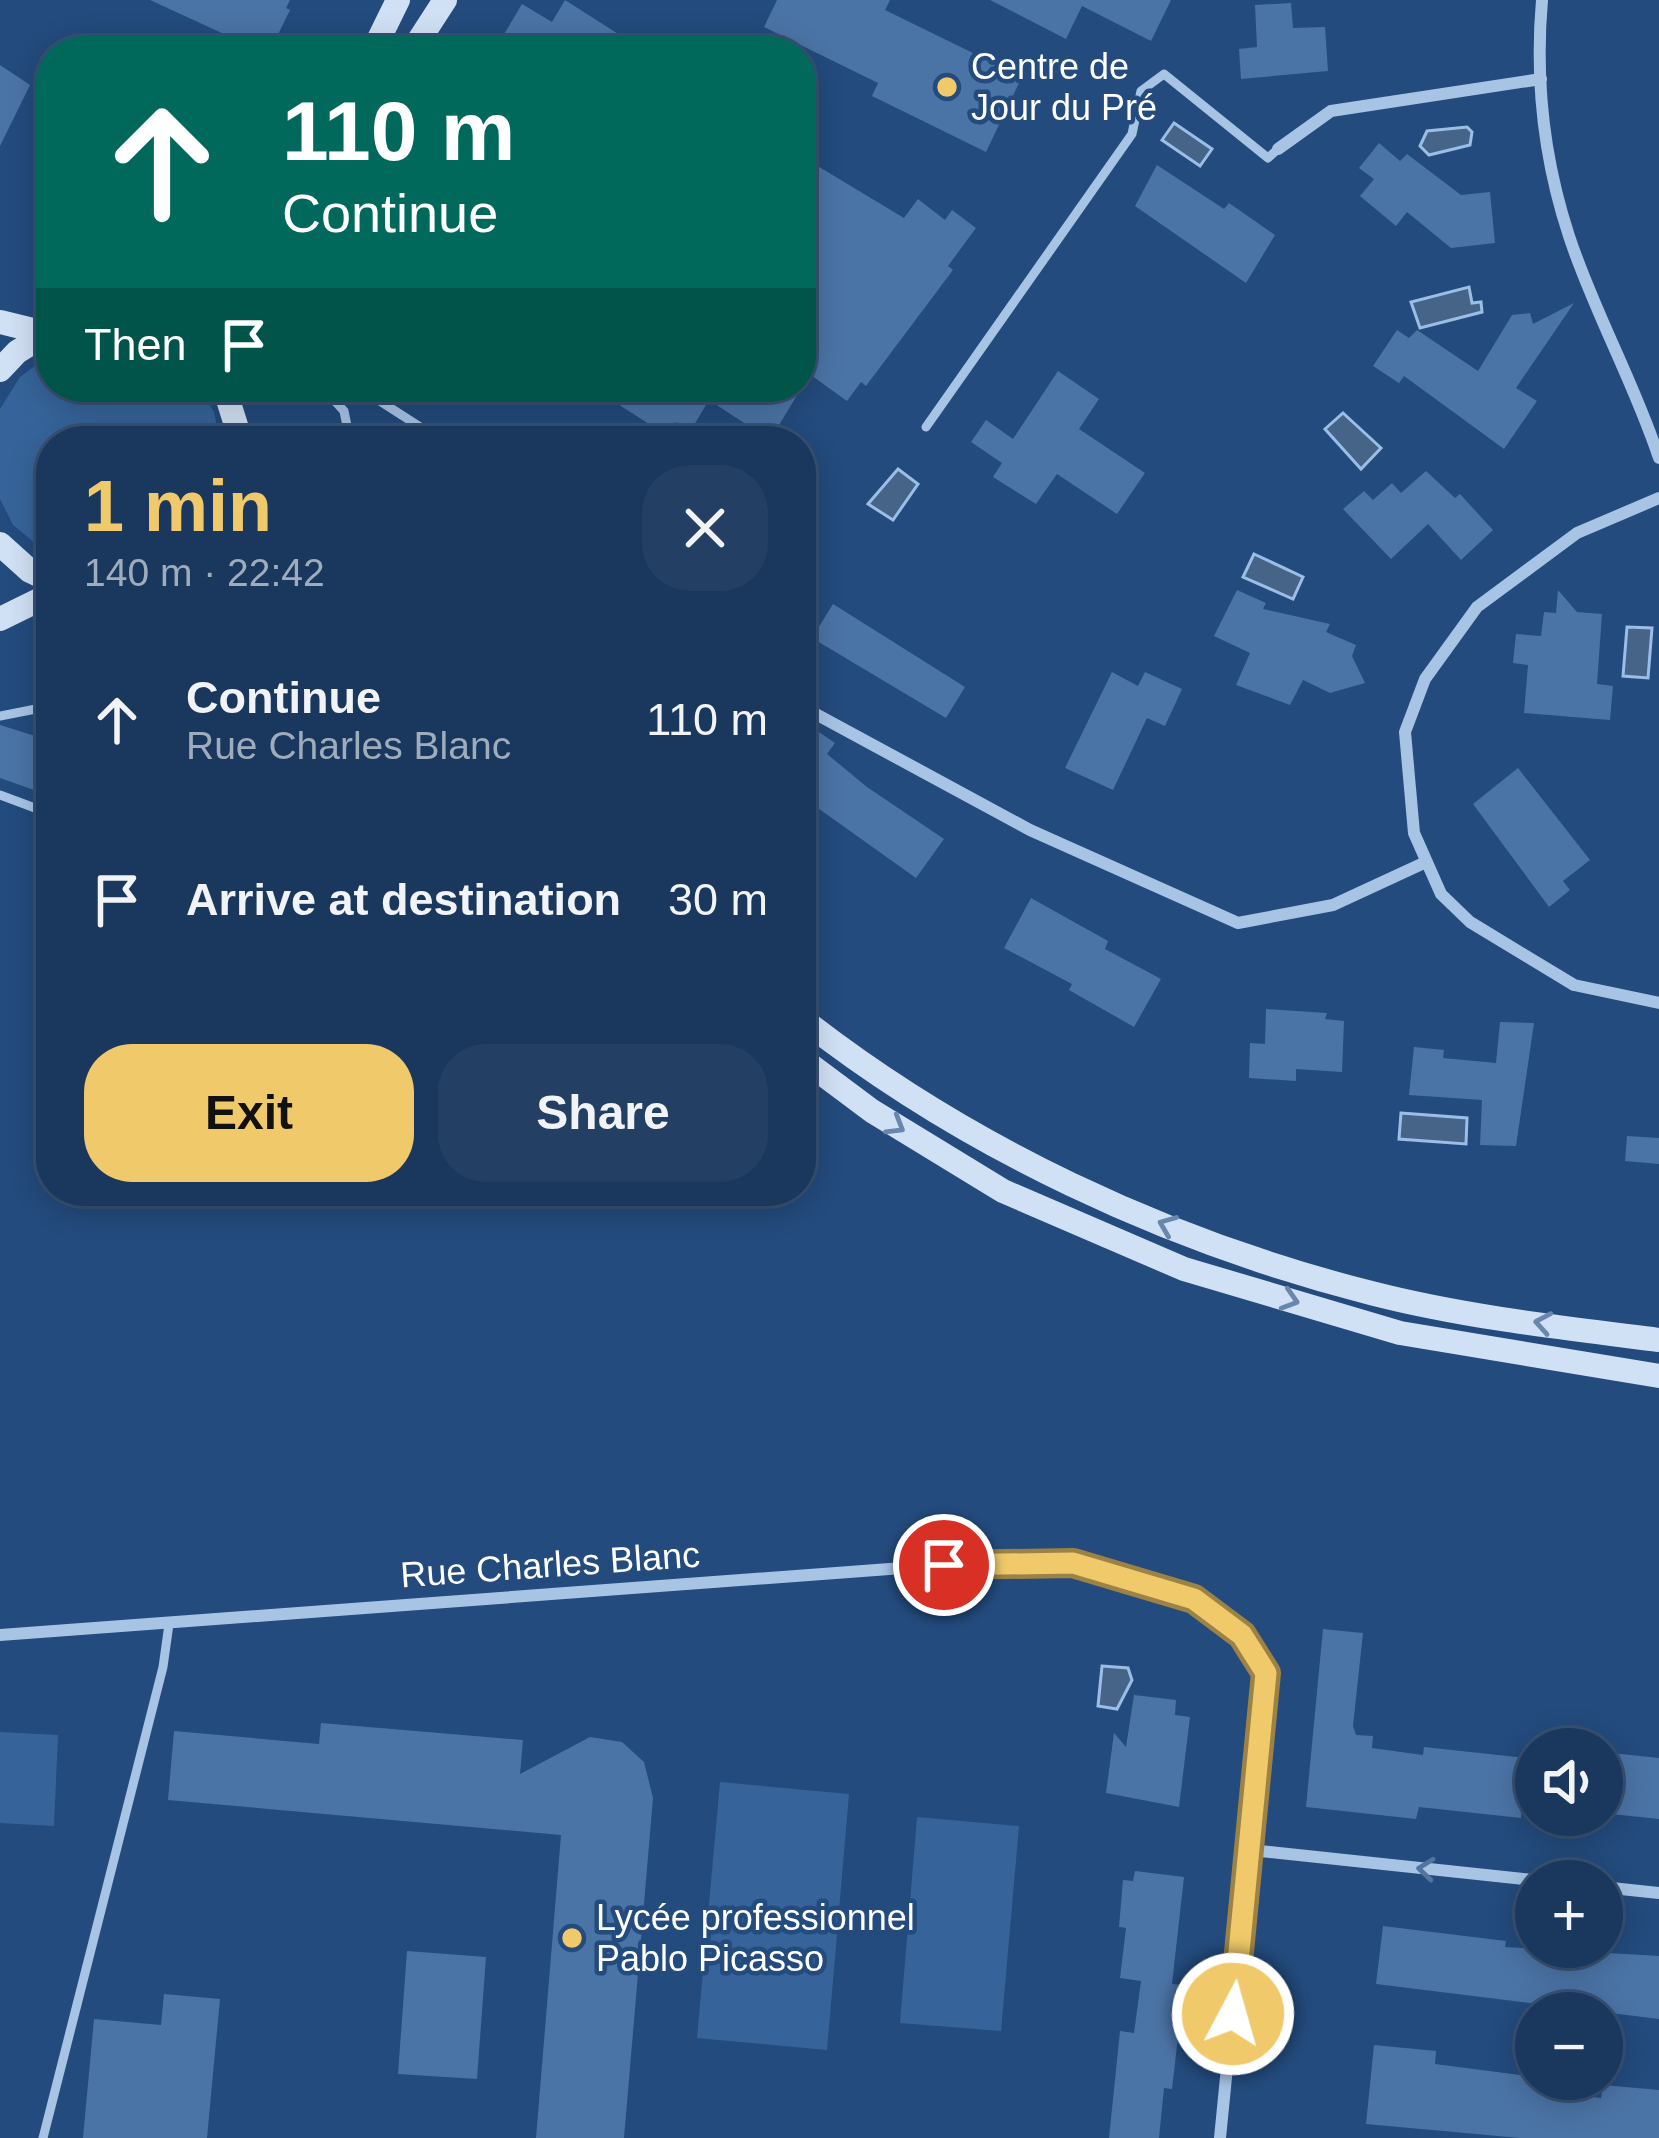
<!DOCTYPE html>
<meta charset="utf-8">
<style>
:root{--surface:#1a385e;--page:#233f64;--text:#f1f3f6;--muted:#9facbc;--line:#385273;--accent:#f0c96a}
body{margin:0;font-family:Helvetica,sans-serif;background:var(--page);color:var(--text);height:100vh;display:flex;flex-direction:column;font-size:45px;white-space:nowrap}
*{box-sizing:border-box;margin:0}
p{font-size:39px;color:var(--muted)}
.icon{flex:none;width:66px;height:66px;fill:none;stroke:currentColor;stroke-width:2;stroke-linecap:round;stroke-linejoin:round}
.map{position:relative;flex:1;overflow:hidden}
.side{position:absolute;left:36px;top:426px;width:780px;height:780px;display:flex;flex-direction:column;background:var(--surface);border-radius:48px;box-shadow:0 6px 30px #0003,0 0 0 3px var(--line)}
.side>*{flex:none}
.hud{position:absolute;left:36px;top:36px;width:780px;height:366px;border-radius:48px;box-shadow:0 6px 30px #0003,0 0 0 3px var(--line);background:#00695c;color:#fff;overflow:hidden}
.controls{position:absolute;left:1515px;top:1728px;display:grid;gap:24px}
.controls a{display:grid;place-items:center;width:108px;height:108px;border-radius:50%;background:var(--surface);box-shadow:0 6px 30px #0003,0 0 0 3px var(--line);font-size:60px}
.pin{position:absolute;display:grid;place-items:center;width:102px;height:102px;color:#fff;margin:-51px;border:6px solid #fff;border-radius:50%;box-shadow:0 3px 12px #0007}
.me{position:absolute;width:132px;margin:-66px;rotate:6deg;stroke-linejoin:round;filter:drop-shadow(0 0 9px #0008)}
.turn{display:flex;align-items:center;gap:42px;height:252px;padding:0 48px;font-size:54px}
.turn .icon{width:156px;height:156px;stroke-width:2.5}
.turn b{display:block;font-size:84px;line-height:102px}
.then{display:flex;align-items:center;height:114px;padding:0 48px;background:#0003;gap:24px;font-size:45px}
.round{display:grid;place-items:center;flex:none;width:126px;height:126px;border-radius:48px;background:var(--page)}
.headline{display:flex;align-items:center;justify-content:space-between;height:204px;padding:0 48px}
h1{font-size:72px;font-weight:700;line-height:90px;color:var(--accent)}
.button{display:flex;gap:24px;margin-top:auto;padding:24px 48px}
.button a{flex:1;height:138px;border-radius:48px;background:var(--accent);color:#111;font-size:48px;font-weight:700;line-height:138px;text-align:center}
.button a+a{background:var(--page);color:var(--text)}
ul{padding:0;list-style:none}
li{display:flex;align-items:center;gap:36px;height:180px;padding:0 48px}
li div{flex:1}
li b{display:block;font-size:45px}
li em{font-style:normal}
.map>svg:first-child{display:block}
.green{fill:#36649a}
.water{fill:#466488;stroke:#9bbee6;stroke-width:3}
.building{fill:#4b74a6}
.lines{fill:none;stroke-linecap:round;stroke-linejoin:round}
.lane{stroke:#a7c4e5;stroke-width:9}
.street{stroke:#a7c4e5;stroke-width:12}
.secondary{stroke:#d1e1f5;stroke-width:24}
.oneway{stroke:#6987ad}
.oneway2{stroke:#5175a1}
.route-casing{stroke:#9c8345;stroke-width:30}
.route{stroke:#f0c96a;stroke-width:21}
.poi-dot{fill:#f0c96a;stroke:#234b7d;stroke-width:4.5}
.labels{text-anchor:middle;stroke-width:9;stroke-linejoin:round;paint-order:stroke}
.poi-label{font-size:36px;fill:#fff;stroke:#234b7d;text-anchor:start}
.street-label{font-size:36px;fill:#fff;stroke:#234b7d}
</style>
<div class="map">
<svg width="1659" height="2138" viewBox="0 0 1659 2138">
<rect width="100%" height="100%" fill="#234b7d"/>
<g class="green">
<path d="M 51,354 L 51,387 L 198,387 L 214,412 L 220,441 L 51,441 L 51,556 L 13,525 L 0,499 L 0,409 L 20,377 Z"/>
<path d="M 0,1732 L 58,1735 L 54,1826 L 0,1823 Z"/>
<path d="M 720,1782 L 849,1794 L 827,2050 L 697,2038 Z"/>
<path d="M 917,1817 L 1019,1826 L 1001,2031 L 900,2023 Z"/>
</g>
<g class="water">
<path d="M 1174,123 L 1212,149 L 1200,166 L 1162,140 Z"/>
<path d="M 1467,127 L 1472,132 L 1470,145 L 1429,155 L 1420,146 L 1427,131 Z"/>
<path d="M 1469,287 L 1472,303 L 1481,302 L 1482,312 L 1420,328 L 1411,302 Z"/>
<path d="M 1343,413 L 1381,448 L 1361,469 L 1325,429 Z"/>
<path d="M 898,469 L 918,484 L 893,520 L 868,504 Z"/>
<path d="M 1254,554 L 1303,577 L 1293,599 L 1243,577 Z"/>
<path d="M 1627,627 L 1652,628 L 1648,678 L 1623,676 Z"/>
<path d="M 1401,1113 L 1467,1118 L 1466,1144 L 1399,1139 Z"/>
<path d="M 1102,1666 L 1128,1668 L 1132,1680 L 1117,1709 L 1098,1706 Z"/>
</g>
<g class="building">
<path d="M 150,0 L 290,0 L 286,8 L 290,10 L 270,51 L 261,51 Z"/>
<path d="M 565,0 L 645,51 L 494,51 L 522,4 L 552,22 Z"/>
<path d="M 777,0 L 890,0 L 885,10 L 1022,77 L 986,152 L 872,96 L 878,83 L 764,27 Z"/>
<path d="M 990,0 L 1171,0 L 1151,41 L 1082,6 L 1066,39 Z"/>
<path d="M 1291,3 L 1293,28 L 1325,27 L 1328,71 L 1241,79 L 1239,49 L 1257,47 L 1255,5 Z"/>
<path d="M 0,65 L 30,85 L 0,146 Z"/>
<path d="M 1379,143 L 1400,161 L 1407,154 L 1461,195 L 1490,192 L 1495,243 L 1451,248 L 1407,212 L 1396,226 L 1360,196 L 1374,179 L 1359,168 Z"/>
<path d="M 801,156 L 904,218 L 918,199 L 945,220 L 952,210 L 976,228 L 948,266 L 953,270 L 866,386 L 861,382 L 847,401 L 801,368 Z"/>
<path d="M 1157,165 L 1224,209 L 1229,203 L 1275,235 L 1246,283 L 1135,206 Z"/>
<path d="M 1574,303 L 1516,388 L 1537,401 L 1504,449 L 1404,376 L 1399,383 L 1373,366 L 1397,330 L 1409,338 L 1417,330 L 1478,371 L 1512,315 L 1530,313 L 1533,324 Z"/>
<path d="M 1058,371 L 1099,399 L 1079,429 L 1145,473 L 1117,514 L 1057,474 L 1036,504 L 993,477 L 1002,463 L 971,442 L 986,420 L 1013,439 Z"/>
<path d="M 591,387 L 802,387 L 770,440 L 709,400 L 691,430 L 676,422 L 668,436 Z"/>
<path d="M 1426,471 L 1455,498 L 1460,494 L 1493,530 L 1461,560 L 1428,524 L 1391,559 L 1343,509 L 1364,491 L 1373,500 L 1392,483 L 1401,493 Z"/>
<path d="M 1237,590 L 1266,603 L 1263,609 L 1330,624 L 1326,632 L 1356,645 L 1352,656 L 1365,683 L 1330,693 L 1303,680 L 1290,705 L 1236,685 L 1250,653 L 1214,636 Z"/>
<path d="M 1558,590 L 1577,612 L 1602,614 L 1597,684 L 1613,686 L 1610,720 L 1524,713 L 1528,665 L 1513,663 L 1516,634 L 1541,636 L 1544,612 L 1556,613 Z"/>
<path d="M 833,604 L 965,687 L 946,718 L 812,638 Z"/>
<path d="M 1112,672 L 1138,686 L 1145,672 L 1182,689 L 1165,726 L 1147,718 L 1113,790 L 1065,768 Z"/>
<path d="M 801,720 L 835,743 L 827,754 L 867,787 L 944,839 L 916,878 L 801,796 L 819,764 L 801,752 Z"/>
<path d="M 0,725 L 51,741 L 51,796 L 0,778 Z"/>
<path d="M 1518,768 L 1590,860 L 1563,881 L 1570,890 L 1549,907 L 1473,804 Z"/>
<path d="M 1031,898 L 1108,941 L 1105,949 L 1161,979 L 1134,1027 L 1069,990 L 1072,984 L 1004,948 Z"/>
<path d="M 1266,1009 L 1327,1013 L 1325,1019 L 1344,1021 L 1342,1072 L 1296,1069 L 1296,1081 L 1249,1078 L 1250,1043 L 1265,1044 Z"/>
<path d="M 1500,1022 L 1534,1023 L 1516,1146 L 1480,1145 L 1482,1100 L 1409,1095 L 1414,1047 L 1444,1050 L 1443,1058 L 1496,1063 Z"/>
<path d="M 1627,1136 L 1659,1138 L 1659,1164 L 1625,1161 Z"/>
<path d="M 1323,1629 L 1363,1633 L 1353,1726 L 1356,1735 L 1373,1736 L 1372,1748 L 1423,1755 L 1424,1747 L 1536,1759 L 1536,1807 L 1522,1806 L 1521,1818 L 1419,1807 L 1416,1819 L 1306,1807 Z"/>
<path d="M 1134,1695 L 1176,1700 L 1175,1715 L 1190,1717 L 1179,1807 L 1106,1793 L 1114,1733 L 1126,1747 Z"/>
<path d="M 321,1723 L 523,1740 L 520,1774 L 590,1737 L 622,1742 L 644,1762 L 653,1798 L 624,2138 L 536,2138 L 561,1835 L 168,1800 L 174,1731 L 319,1744 Z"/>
<path d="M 1602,1752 L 1659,1758 L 1659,1819 L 1602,1813 Z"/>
<path d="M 1135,1871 L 1184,1877 L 1172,1984 L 1184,1985 L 1172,2089 L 1164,2088 L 1159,2138 L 1109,2138 L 1120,2031 L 1134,2033 L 1141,1981 L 1120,1978 L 1126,1928 L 1119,1927 L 1123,1880 L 1133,1881 Z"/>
<path d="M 1383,1926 L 1506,1941 L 1505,1947 L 1659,1956 L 1659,2019 L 1376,1984 Z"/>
<path d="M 407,1951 L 486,1957 L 477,2079 L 398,2074 Z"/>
<path d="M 164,1994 L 220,1999 L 207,2138 L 83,2138 L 94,2019 L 161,2025 Z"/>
<path d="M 1374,2045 L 1436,2051 L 1435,2064 L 1536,2077 L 1537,2089 L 1601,2098 L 1603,2085 L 1659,2090 L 1659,2138 L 1520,2138 L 1366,2124 Z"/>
</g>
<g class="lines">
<g class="lane">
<path d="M 322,387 L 344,411 L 350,441"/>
<path d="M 358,387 L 442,441"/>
<path d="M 926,427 L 1132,134 L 1141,91 L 1164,74 L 1268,158 L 1278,149"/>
<path d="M 0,716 L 51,706"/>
<path d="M 0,795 L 51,814"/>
<path d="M 43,2138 L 163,1667 L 169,1624"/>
</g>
<g class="street">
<path d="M 1542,0 C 1535,80 1544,160 1569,236 C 1594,312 1634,382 1659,458"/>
<path d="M 1278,149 L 1331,111 L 1541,79"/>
<path d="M 1659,498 L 1577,533 L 1477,607 L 1425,679 L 1405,732 L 1414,833 L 1441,894 L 1470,922 L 1574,985 L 1659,1003"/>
<path d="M 801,706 L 1030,830 L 1238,923 L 1333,905 L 1426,862"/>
<path d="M 0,1635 L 943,1565 L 1073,1563 L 1194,1599 L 1242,1635 L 1266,1673 L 1220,2138"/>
<path d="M 1251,1850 L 1542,1881"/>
<path d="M 1602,1887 L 1659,1893"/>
</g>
<g class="secondary">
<path d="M 373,51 L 398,0"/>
<path d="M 412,51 L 445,0"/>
<path d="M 0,322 L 45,333"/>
<path d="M 0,370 L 17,352 L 51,331"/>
<path d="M 224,387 L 241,441"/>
<path d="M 0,544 L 30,571 L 51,581"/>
<path d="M 0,619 L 51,594"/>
<path d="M 801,1018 C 967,1148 1167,1241 1371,1293 C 1464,1317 1564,1328 1659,1340"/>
<path d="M 801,1058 L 872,1111 L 1003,1191 L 1184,1269 L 1400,1333 L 1659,1376"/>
</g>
</g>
<defs><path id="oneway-chevron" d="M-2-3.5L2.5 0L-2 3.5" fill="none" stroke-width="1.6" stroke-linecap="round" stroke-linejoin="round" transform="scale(3)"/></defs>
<g class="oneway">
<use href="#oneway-chevron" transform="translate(896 1126) rotate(31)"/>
<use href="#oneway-chevron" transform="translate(1167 1225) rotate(-158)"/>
<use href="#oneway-chevron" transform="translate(1290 1300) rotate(17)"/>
<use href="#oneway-chevron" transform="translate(1543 1323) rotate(-170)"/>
</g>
<use class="oneway2" href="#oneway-chevron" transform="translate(1426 1869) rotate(-174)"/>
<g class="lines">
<g class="route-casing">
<path id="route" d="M 944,1565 L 1073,1563 L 1194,1599 L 1242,1635 L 1266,1673 L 1233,2014"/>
</g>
<use href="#route" class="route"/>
</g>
<g class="poi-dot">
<circle cx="947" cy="87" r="12"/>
<circle cx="572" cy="1938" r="12"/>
</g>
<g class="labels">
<g class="poi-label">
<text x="971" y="79">Centre de<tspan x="971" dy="41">Jour du Pré</tspan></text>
<text x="596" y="1930">Lycée professionnel<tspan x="596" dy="41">Pablo Picasso</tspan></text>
</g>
<g class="street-label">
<text transform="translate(550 1564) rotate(-4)" y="13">Rue Charles Blanc</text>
</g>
</g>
</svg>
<div class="controls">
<a><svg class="icon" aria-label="sound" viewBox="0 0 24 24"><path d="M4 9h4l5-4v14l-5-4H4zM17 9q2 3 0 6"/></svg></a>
<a>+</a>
<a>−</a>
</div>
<div class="pin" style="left:944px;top:1565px;background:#d93025"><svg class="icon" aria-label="arrive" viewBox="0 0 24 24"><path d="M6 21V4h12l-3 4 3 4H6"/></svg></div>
<svg class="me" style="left:1233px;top:2014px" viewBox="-20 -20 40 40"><circle r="17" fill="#f0c96a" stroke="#fff" stroke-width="3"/><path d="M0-11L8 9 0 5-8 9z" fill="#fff"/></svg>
<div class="hud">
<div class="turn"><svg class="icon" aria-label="ahead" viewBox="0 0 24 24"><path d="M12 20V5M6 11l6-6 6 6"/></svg><div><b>110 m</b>Continue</div></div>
<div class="then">Then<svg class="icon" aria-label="arrive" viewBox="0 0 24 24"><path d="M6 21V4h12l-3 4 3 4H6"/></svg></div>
</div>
<section class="side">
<div class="headline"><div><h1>1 min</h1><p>140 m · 22:42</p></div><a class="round"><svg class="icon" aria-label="close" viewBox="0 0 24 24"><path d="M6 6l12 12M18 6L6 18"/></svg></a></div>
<ul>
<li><svg class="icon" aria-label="ahead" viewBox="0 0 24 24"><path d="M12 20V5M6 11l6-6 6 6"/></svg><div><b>Continue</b><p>Rue Charles Blanc</p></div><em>110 m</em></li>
<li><svg class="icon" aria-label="arrive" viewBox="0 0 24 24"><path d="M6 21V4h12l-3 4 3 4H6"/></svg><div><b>Arrive at destination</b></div><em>30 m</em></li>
</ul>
<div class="button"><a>Exit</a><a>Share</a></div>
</section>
</div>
